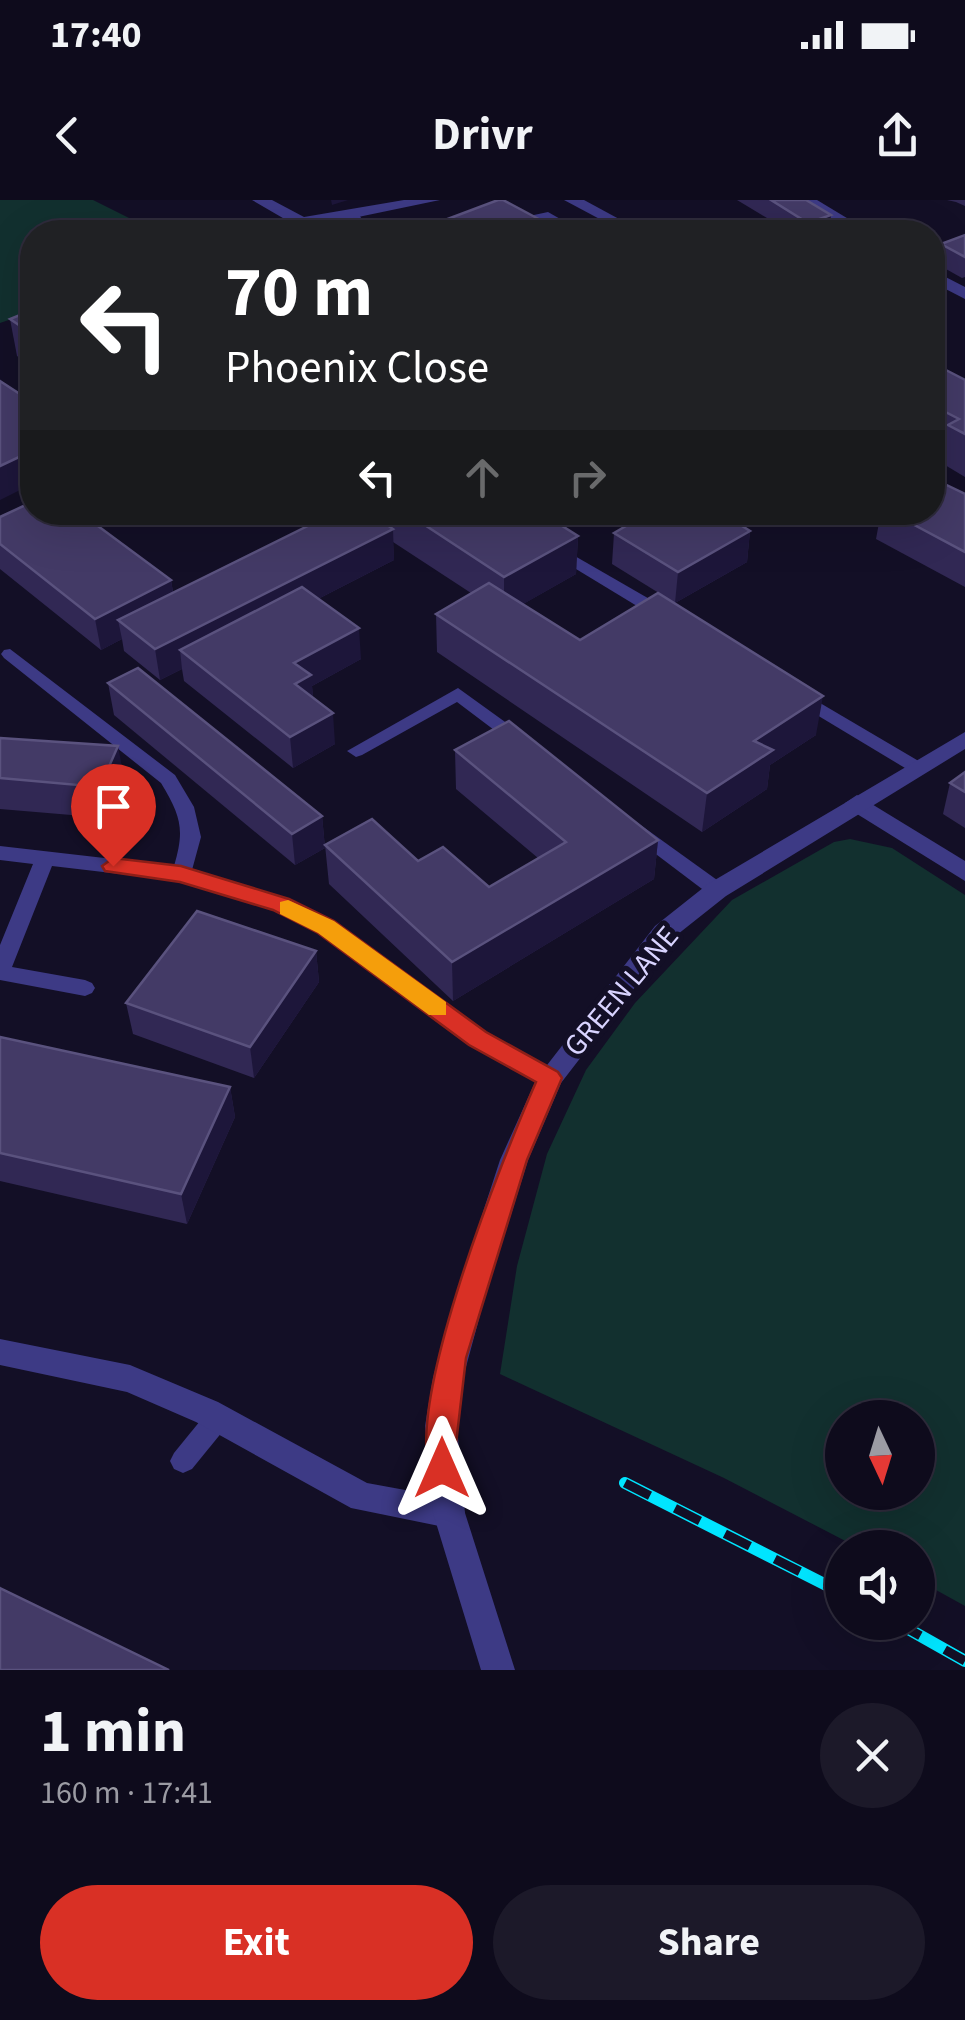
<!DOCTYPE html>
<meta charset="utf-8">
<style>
:root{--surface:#0e0b1c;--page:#1c1929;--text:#f1f3f6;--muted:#9b9ba3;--line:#2e2b3b;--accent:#d93025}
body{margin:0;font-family:"Source Sans 3",sans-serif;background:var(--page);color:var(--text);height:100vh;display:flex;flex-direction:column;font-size:38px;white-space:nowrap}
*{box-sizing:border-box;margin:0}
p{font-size:32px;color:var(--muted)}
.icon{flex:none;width:55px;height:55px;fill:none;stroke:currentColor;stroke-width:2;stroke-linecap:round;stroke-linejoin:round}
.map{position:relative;height:1470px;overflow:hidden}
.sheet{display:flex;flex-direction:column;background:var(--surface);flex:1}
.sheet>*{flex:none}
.guide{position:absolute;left:20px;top:20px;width:925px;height:305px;border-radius:40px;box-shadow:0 10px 40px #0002,0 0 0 2px var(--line);background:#202124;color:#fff;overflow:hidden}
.needle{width:65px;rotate:176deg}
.fabs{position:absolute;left:825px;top:1200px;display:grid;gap:20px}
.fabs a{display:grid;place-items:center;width:110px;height:110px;border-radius:50%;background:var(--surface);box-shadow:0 10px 40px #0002,0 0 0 2px var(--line);font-size:50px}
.pin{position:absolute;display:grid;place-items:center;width:85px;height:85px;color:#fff;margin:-102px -42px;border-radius:50% 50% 50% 0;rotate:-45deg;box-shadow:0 0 10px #0007}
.pin .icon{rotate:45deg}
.me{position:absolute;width:110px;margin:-55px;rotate:0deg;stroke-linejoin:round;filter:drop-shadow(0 0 8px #0008)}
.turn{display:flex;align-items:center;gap:35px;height:210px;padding:0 40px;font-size:45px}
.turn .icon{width:130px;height:130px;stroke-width:2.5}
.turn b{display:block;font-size:70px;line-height:85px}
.lanes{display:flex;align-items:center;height:95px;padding:0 40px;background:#0003;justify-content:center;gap:50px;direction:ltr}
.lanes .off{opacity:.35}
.round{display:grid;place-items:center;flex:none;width:105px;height:105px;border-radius:52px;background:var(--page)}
.summary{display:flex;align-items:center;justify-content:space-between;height:170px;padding:0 40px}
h1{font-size:60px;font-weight:700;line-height:75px}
.cta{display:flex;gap:20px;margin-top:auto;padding:20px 40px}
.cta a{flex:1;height:115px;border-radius:60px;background:var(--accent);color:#fff;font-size:40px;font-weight:700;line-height:115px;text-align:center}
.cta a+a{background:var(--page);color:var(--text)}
.status{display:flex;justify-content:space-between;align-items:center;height:70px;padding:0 50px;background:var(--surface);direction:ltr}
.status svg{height:28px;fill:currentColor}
header{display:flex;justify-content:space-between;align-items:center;height:130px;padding:0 40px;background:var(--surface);font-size:45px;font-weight:700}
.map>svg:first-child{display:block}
.green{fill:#12302f;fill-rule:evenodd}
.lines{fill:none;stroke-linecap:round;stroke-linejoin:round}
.service{fill:#3d3a85;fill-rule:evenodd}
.minor{fill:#3d3a85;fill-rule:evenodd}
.tertiary{fill:#3d3a85;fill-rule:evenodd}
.rail-casing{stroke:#00e5ff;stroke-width:12}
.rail{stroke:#130f26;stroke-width:9;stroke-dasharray:28;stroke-linecap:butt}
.wall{fill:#312854}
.shaded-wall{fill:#1d163a}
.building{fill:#433a66;stroke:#5a527e;stroke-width:2.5}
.route{fill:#d93025;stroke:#8d1f18;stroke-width:2.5}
.slow{fill:#f59e0b}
.labels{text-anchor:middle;stroke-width:10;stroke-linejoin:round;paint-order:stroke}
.street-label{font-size:30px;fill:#d9d4ff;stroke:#130f26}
</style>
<div class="status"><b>17:40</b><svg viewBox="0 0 49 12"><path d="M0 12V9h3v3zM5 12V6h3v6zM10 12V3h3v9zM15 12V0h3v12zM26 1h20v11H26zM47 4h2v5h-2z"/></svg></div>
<header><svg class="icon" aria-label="back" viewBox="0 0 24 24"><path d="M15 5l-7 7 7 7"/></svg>Drivr<svg class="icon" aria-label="share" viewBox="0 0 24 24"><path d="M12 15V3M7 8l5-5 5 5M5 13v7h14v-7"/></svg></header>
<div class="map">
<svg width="965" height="1470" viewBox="0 0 965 1470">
<rect width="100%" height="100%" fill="#130f26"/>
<g class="green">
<path d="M 0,0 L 93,0 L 157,32 L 32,32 L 32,112 L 0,123 Z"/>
<path d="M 850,639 L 892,648 L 965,695 L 965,1406 L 918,1380 L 918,1348 L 857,1347 L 724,1278 L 500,1174 L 517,1066 L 547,954 L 586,870 L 635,803 L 732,700 L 834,642 ZM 842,1218 L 918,1218 L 918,1292 L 842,1292 Z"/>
</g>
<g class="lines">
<g class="service">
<path d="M 353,10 L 359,14 L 368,32 L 356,32 L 347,14 Z"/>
<path d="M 548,12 L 583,32 L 568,32 L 546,20 L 479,32 L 455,32 Z"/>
<path d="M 229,312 L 245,312 L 246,317 L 238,322 L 232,320 Z"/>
<path d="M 554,344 L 672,412 L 674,416 L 666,421 L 660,420 L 548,352 L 546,349 Z"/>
<path d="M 10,449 L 175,575 L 194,607 L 201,637 L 192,670 L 288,700 L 333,722 L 484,833 L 558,872 L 561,878 L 558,884 L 542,884 L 470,845 L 319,732 L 274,710 L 180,681 L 52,666 L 12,767 L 85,780 L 92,783 L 95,788 L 92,793 L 85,796 L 0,780 L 0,745 L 33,664 L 0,660 L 0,646 L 174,666 C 185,630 181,616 161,583 L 4,458 L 1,454 L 4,450 Z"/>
<path d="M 458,488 L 526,537 L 529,541 L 526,545 L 514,545 L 457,502 L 362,555 L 356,557 L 347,551 Z"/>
<path d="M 798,490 L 922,563 L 925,567 L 922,571 L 910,571 L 792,500 L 789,496 Z"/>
<path d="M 635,621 L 724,685 L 727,690 L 724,695 L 710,695 L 628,633 L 626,628 Z"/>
<path d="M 218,1207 L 227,1210 L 230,1218 L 227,1226 L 192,1269 L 183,1273 L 174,1269 L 170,1261 L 174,1253 L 209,1210 Z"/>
</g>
<g class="minor">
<path d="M 252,0 L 272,0 L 304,17 L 404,0 L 440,0 L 286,32 L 263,32 L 288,21 Z"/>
<path d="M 564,0 L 584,0 L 643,32 L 624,32 Z"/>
<path d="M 798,0 L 817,0 L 870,32 L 851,32 Z"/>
<path d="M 965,36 L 965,46 L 932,57 L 932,46 Z"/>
<path d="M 932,70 L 965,87 L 965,99 L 932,82 Z"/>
<path d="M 857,595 L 965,661 L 965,681 L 849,609 L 845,603 Z"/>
<path d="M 0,1139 L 130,1165 L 218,1202 L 367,1283 L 449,1298 L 460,1302 L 465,1313 L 460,1324 L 449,1328 L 351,1308 L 196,1222 L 127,1192 L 0,1165 Z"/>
</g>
<path class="tertiary" d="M 965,532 L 965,549 L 726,696 L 673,738 L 561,883 L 528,960 L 483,1104 L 463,1178 L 457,1226 L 465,1313 L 515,1470 L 481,1470 L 433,1313 L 425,1226 L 433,1178 L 453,1104 L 500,960 L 537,878 L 655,726 L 708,684 Z"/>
<g class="rail-casing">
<g id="rail">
<path d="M 625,1283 L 842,1393"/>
<path d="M 896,1422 L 965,1461"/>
</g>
</g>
<use href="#rail" class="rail"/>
</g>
<g class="wall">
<path d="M 737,0 L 806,0 L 831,15 L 829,32 L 790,32 Z"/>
<path d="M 947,0 L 965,0 L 965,6 L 956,2 Z"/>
<path d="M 965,35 L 965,77 L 962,78 L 937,64 L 941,44 Z"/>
<path d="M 32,110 L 32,166 L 17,156 L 10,119 Z"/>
<path d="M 932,172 L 965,180 L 965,277 L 940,262 L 942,252 L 932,247 Z"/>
<path d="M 965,294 L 965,387 L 876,339 L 881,312 L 932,312 Z"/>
<path d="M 336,312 L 540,312 L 578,336 L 576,374 L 523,404 L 580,440 L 816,535 L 770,565 L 767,589 L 702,632 L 437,452 L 436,414 L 471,393 L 393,342 L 394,360 L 318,399 L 361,459 L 312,486 L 313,498 L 335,544 L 293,568 L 184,481 L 182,469 L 160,480 L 124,451 L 122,439 L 101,450 L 0,369 L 0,317 L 171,380 L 173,392 Z"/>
<path d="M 750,331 L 747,362 L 675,403 L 612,364 L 614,333 Z"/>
<path d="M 108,483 L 322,616 L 325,648 L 295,665 L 114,515 Z"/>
<path d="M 0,538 L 124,578 L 107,618 L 0,609 Z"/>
<path d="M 455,550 L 658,640 L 654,679 L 453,801 L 329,684 L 325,645 L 418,661 L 489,687 L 538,658 L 456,589 Z"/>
<path d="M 965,572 L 965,628 L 943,614 L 950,583 Z"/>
<path d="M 316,751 L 319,782 L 254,878 L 133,834 L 126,803 Z"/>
<path d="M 0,837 L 230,887 L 235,917 L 187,1024 L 0,981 Z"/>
</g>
<g class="shaded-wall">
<path d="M 331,0 L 348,0 L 332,5 Z"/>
<path d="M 831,15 L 829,32 L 807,32 L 808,23 Z"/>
<path d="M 32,251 L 32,284 L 0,300 L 0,266 Z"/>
<path d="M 361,312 L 379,312 L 379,318 L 362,326 Z"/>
<path d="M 393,329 L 394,360 L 195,462 L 180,450 L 182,469 L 160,480 L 155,449 Z"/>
<path d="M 750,331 L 747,362 L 675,403 L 678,372 Z"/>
<path d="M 578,336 L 576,374 L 504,415 L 504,377 Z"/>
<path d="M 171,380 L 176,411 L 118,420 L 122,439 L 101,450 L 95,419 Z"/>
<path d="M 359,428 L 361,459 L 312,486 L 314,507 L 298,515 L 294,463 Z"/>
<path d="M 823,496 L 816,535 L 770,565 L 767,589 L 702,632 L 707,593 L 754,541 Z"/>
<path d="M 333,513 L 335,544 L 293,568 L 290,537 Z"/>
<path d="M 118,546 L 124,578 L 107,618 L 100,587 Z"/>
<path d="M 322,616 L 325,648 L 295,665 L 292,634 Z"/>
<path d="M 658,640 L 654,679 L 453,801 L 452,762 Z"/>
<path d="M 316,751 L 319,782 L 254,878 L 250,847 Z"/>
<path d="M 230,887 L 235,917 L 187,1024 L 181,994 Z"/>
</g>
<g class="building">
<path d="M 498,0 L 503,0 L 563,32 L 413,32 Z"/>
<path d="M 771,0 L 806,0 L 831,15 L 808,23 Z"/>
<path d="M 965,35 L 965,57 L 941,44 Z"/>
<path d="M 32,110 L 32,134 L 10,119 Z"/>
<path d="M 942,168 L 965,180 L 965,234 L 948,225 L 959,219 L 932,205 L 932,172 Z"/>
<path d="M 0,181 L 32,202 L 32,251 L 0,266 Z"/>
<path d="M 932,278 L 965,294 L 965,352 L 890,312 L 932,312 Z"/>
<path d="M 32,302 L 32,312 L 79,312 L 171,380 L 95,419 L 0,344 L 0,317 Z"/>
<path d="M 336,312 L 368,312 L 393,329 L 155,449 L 118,420 Z"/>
<path d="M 405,312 L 540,312 L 578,336 L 504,377 Z"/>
<path d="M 650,312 L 720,312 L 750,331 L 678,372 L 614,333 Z"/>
<path d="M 489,383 L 580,440 L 658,393 L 823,496 L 754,541 L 773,550 L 707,593 L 436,414 Z"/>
<path d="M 302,387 L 359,428 L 294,463 L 311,475 L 295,484 L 333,513 L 290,537 L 180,450 Z"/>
<path d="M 138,468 L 322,616 L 292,634 L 108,483 Z"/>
<path d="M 509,521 L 658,640 L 452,762 L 325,645 L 372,619 L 418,661 L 443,647 L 489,687 L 566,642 L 455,550 Z"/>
<path d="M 0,538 L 118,546 L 100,587 L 0,578 Z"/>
<path d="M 965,572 L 965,592 L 950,583 Z"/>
<path d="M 197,711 L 316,751 L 250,847 L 126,803 Z"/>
<path d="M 0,837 L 230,887 L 181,994 L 0,953 Z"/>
<path d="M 0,1388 L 169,1470 L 0,1470 Z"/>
</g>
<path class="route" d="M 113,658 L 181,666 L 289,699 L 334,721 L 486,832 L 558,872 L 562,878 L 527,960 L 466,1158 L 452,1278 L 442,1281 L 432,1278 C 401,1208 504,955 536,882 L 469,845 L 318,733 L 273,710 L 180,682 L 105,671 L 102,666 Z"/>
<path class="slow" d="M 288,700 L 334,721 L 446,802 L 446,815 L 429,815 L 318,733 L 280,714 L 280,702 Z"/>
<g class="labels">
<g class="street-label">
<text transform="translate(621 791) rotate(-50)" y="10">GREEN LANE</text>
</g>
</g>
</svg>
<div class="fabs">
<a><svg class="needle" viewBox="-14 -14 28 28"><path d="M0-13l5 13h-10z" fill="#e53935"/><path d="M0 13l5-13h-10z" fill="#9b9ba3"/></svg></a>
<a><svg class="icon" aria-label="sound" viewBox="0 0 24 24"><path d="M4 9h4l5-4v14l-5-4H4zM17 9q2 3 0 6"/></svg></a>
</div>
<div class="pin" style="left:113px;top:666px;background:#d93025"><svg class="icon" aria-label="arrive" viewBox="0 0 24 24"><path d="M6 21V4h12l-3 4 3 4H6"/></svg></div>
<svg class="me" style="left:442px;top:1268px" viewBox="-20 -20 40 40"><path d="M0-17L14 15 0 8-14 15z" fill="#d93025" stroke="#fff" stroke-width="4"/></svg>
<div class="guide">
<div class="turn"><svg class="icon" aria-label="left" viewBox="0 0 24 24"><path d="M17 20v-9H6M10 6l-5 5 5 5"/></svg><div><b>70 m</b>Phoenix Close</div></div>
<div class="lanes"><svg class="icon" aria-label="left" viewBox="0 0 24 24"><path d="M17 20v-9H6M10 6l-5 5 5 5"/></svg><svg class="icon off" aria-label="ahead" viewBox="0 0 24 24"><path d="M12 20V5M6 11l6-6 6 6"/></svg><svg class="icon off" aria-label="right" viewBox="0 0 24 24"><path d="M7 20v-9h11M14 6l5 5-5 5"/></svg></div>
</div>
</div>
<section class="sheet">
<div class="summary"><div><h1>1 min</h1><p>160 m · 17:41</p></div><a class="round"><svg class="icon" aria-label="close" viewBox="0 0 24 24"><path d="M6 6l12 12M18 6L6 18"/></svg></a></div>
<div class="cta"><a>Exit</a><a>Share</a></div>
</section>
